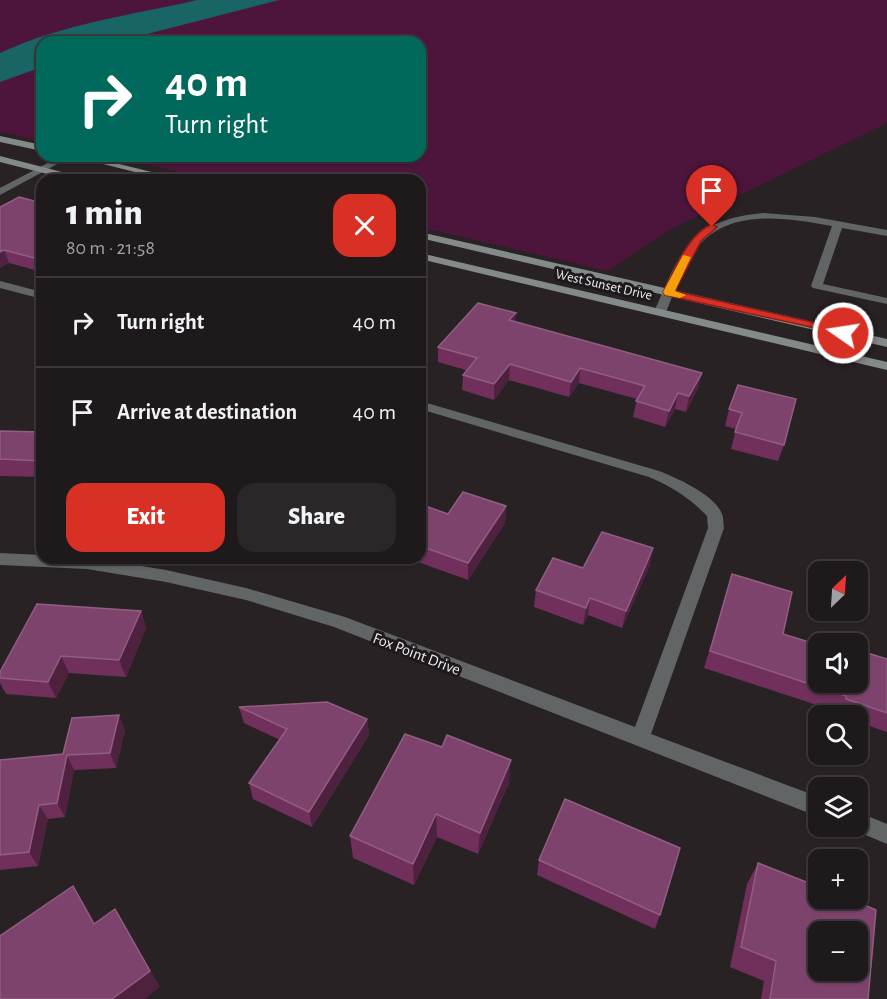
<!DOCTYPE html>
<meta charset="utf-8">
<style>
:root{--surface:#1e1a1c;--page:#2b2729;--text:#f1f3f6;--muted:#a1a1a3;--line:#3c383b;--accent:#d93025}
body{margin:0;font-family:"Alegreya Sans",sans-serif;background:var(--page);color:var(--text);height:100vh;display:flex;flex-direction:column;font-size:22px;white-space:nowrap}
*{box-sizing:border-box;margin:0}
p{font-size:20px;color:var(--muted)}
.icon{flex:none;width:33px;height:33px;fill:none;stroke:currentColor;stroke-width:2;stroke-linecap:round;stroke-linejoin:round}
.map{position:relative;flex:1;overflow:hidden}
.details{position:absolute;left:36px;top:174px;width:390px;height:390px;display:flex;flex-direction:column;background:var(--surface);border-radius:18px;box-shadow:0 2px 4px #0004,0 0 0 2px var(--line)}
.details>*{flex:none}
.guide{position:absolute;left:36px;top:36px;width:390px;height:126px;border-radius:18px;box-shadow:0 2px 4px #0004,0 0 0 2px var(--line);background:#00695c;color:#fff;overflow:hidden}
.needle{width:39px;rotate:25deg}
.fabs{position:absolute;left:808px;top:561px;display:grid;gap:12px}
.fabs a{display:grid;place-items:center;width:60px;height:60px;border-radius:12px;background:var(--surface);box-shadow:0 2px 4px #0004,0 0 0 2px var(--line);font-size:30px}
.pin{position:absolute;display:grid;place-items:center;width:51px;height:51px;color:#fff;margin:-62px -26px;border-radius:50% 50% 50% 0;rotate:-45deg;box-shadow:0 0 6px #0007}
.pin .icon{rotate:45deg}
.me{position:absolute;width:66px;margin:-33px;rotate:283deg;stroke-linejoin:round;filter:drop-shadow(0 0 4px #0008)}
.turn{display:flex;align-items:center;gap:21px;height:126px;padding:0 30px;font-size:27px}
.turn .icon{width:78px;height:78px;stroke-width:2.5}
.turn b{display:block;font-size:42px;line-height:51px}
.round{display:grid;place-items:center;flex:none;width:63px;height:63px;border-radius:18px;background:var(--page)}
.summary{display:flex;align-items:center;justify-content:space-between;height:102px;padding:0 30px}
h1{font-size:36px;font-weight:800;line-height:45px}
.button{display:flex;gap:12px;margin-top:auto;padding:12px 30px}
.button a{flex:1;height:69px;border-radius:18px;background:var(--accent);color:#fff;font-size:24px;font-weight:800;line-height:69px;text-align:center}
.button a+a{background:var(--page);color:var(--text)}
ul{padding:0;list-style:none}
li{display:flex;align-items:center;gap:18px;height:90px;padding:0 30px;border-top:2px solid var(--line)}
li div{flex:1}
li b{display:block;font-size:22px}
li em{font-style:normal}
.map>svg:first-child{display:block}
.green{fill:#4d153b}
.water{fill:#196465}
.lines{fill:none;stroke-linecap:round;stroke-linejoin:round}
.service{fill:#616565;fill-rule:evenodd}
.minor{fill:#616565;fill-rule:evenodd}
.tertiary{fill:#616565;fill-rule:evenodd}
.secondary{fill:#848a8a;fill-rule:evenodd}
.wall{fill:#712f5c}
.shaded-wall{fill:#4e213f}
.building{fill:#7e436c;stroke:#905e80;stroke-width:1.5;fill-rule:evenodd}
.route{fill:#d93025;stroke:#8d1f18;stroke-width:1.5}
.slow{fill:#f59e0b}
.labels{text-anchor:middle;stroke-width:6;stroke-linejoin:round;paint-order:stroke}
.far-street-label{font-size:14px;fill:#efebed;stroke:#1e191c}
.street-label{font-size:16px;fill:#efebed;stroke:#1e191c}
</style>
<div class="map">
<svg width="887" height="999" viewBox="0 0 887 999">
<rect width="100%" height="100%" fill="#282225"/>
<path class="green" d="M 0,0 L 887,0 L 887,123 L 669,230 L 608,271 L 420,227 L 420,180 L 216,180 L 110,156 L 420,156 L 420,42 L 42,42 L 42,141 L 0,132 Z"/>
<path class="water" d="M 197,0 L 279,0 L 116,42 L 42,42 L 42,67 L 0,82 L 0,53 C 65,23 128,16 197,0 Z"/>
<g class="lines">
<path class="service" d="M 763,213 L 815,217 L 887,230 L 887,236 L 842,228 L 823,284 L 887,298 L 887,304 L 813,288 L 811,286 L 832,226 C 788,218 728,207 696,249 C 682,267 675,291 666,312 L 660,315 L 656,314 L 654,312 C 681,250 690,220 763,213 Z"/>
<g class="minor">
<path d="M 0,281 L 42,292 L 42,299 L 0,288 Z"/>
<path d="M 420,401 L 659,471 C 677,478 715,495 722,514 C 724,518 723,524 724,528 L 651,734 L 819,797 L 819,817 L 334,627 L 246,600 L 166,582 L 87,569 L 0,565 L 0,553 L 42,555 L 42,558 L 93,558 L 166,570 L 246,588 L 345,617 L 635,727 L 708,528 L 707,516 C 690,498 672,487 649,477 L 420,409 Z"/>
<path d="M 858,812 L 887,824 L 887,844 L 851,829 L 850,826 L 858,826 Z"/>
</g>
<path class="tertiary" d="M 61,156 L 72,156 L 0,195 L 0,188 Z"/>
<g class="secondary">
<path d="M 0,136 L 42,145 L 42,151 L 0,142 Z"/>
<path d="M 0,156 L 85,178 L 87,180 L 71,180 L 0,162 Z"/>
<path d="M 71,156 L 87,156 L 184,180 L 167,180 Z"/>
<path d="M 420,232 L 887,339 L 887,347 L 420,238 Z"/>
<path d="M 420,253 L 887,362 L 887,370 L 420,259 Z"/>
</g>
</g>
<g class="wall">
<path d="M 42,203 L 42,272 L 9,263 L 0,268 L 0,207 Z"/>
<path d="M 515,322 L 702,373 L 698,388 L 686,412 L 675,409 L 665,427 L 633,417 L 637,399 L 579,383 L 569,397 L 509,380 L 494,400 L 462,390 L 463,375 L 466,370 L 438,362 L 438,347 Z"/>
<path d="M 738,385 L 784,445 L 778,461 L 731,449 L 736,429 L 725,426 L 729,409 Z"/>
<path d="M 0,431 L 42,432 L 42,477 L 0,476 Z"/>
<path d="M 420,504 L 448,514 L 506,506 L 505,523 L 468,580 L 407,558 L 420,558 Z"/>
<path d="M 650,565 L 622,628 L 588,615 L 583,625 L 534,607 L 536,590 L 583,568 Z"/>
<path d="M 732,574 L 783,634 L 819,682 L 887,659 L 887,732 L 858,722 L 858,716 L 837,716 L 838,712 L 704,668 Z"/>
<path d="M 141,611 L 146,628 L 126,677 L 69,673 L 56,698 L 6,694 L 0,683 L 0,678 Z"/>
<path d="M 239,707 L 367,719 L 369,735 L 312,827 L 253,799 L 249,783 L 280,740 L 244,723 Z"/>
<path d="M 125,730 L 116,768 L 74,770 L 65,817 L 48,819 L 38,866 L 0,870 L 0,760 L 63,754 Z"/>
<path d="M 509,783 L 478,854 L 437,837 L 414,885 L 353,858 L 350,836 Z"/>
<path d="M 539,860 L 660,915 L 655,929 L 537,875 Z"/>
<path d="M 758,863 L 868,999 L 761,999 L 764,981 L 730,967 L 747,884 Z"/>
</g>
<g class="shaded-wall">
<path d="M 4,250 L 9,263 L 0,268 L 0,252 Z"/>
<path d="M 516,313 L 515,328 L 509,320 Z"/>
<path d="M 510,364 L 509,380 L 494,400 L 494,384 Z"/>
<path d="M 580,368 L 579,383 L 569,397 L 571,382 Z"/>
<path d="M 702,373 L 698,388 L 686,412 L 689,396 Z"/>
<path d="M 678,393 L 675,409 L 665,427 L 669,411 Z"/>
<path d="M 506,506 L 505,523 L 468,580 L 468,563 Z"/>
<path d="M 653,548 L 650,565 L 622,628 L 626,611 Z"/>
<path d="M 590,598 L 588,615 L 583,625 L 586,608 Z"/>
<path d="M 141,611 L 146,628 L 126,677 L 119,660 Z"/>
<path d="M 61,656 L 69,673 L 56,698 L 48,682 Z"/>
<path d="M 119,715 L 125,730 L 116,768 L 110,753 Z"/>
<path d="M 367,719 L 369,735 L 312,827 L 309,812 Z"/>
<path d="M 67,755 L 74,770 L 65,817 L 57,803 Z"/>
<path d="M 511,760 L 509,783 L 478,854 L 480,833 Z"/>
<path d="M 39,805 L 48,819 L 38,866 L 29,852 Z"/>
<path d="M 436,814 L 437,837 L 414,885 L 413,864 Z"/>
<path d="M 73,886 L 85,905 L 105,942 L 94,924 Z"/>
<path d="M 126,927 L 160,987 L 145,999 L 112,999 Z"/>
</g>
<g class="building">
<path d="M 19,197 L 42,203 L 42,260 L 4,250 L 0,252 L 0,207 Z"/>
<path d="M 478,303 L 516,313 L 509,320 L 702,373 L 689,396 L 678,393 L 669,411 L 636,401 L 645,386 L 580,368 L 571,382 L 510,364 L 494,384 L 463,375 L 477,358 L 438,347 Z"/>
<path d="M 738,385 L 796,399 L 784,445 L 735,432 L 742,413 L 729,409 Z"/>
<path d="M 0,431 L 42,432 L 42,461 L 0,459 Z"/>
<path d="M 463,492 L 506,506 L 468,563 L 420,546 L 420,504 L 448,514 Z"/>
<path d="M 602,532 L 653,548 L 626,611 L 590,598 L 586,608 L 536,590 L 553,558 L 583,568 Z"/>
<path d="M 732,574 L 792,592 L 783,634 L 819,645 L 819,682 L 858,682 L 858,650 L 887,659 L 887,713 L 846,699 L 846,696 L 710,651 Z"/>
<path d="M 37,604 L 141,611 L 119,660 L 61,656 L 48,682 L 0,678 L 0,672 Z"/>
<path d="M 327,702 L 367,719 L 309,812 L 249,783 L 287,729 L 239,707 Z"/>
<path d="M 119,715 L 110,753 L 67,755 L 57,803 L 39,805 L 29,852 L 0,855 L 0,760 L 63,754 L 72,718 Z"/>
<path d="M 405,734 L 442,747 L 447,735 L 511,760 L 480,833 L 436,814 L 413,864 L 350,836 Z"/>
<path d="M 565,799 L 680,848 L 660,915 L 539,860 Z"/>
<path d="M 758,863 L 819,887 L 819,898 L 848,898 L 876,910 L 868,999 L 770,999 L 776,961 L 741,947 ZM 819,932 L 858,932 L 858,970 L 819,970 Z"/>
<path d="M 73,886 L 94,924 L 115,909 L 150,971 L 112,999 L 0,999 L 0,936 Z"/>
</g>
<path class="route" d="M 712,224 L 717,227 L 701,241 L 675,291 L 847,330 L 847,335 L 665,295 L 663,292 C 675,270 687,235 712,224 Z"/>
<path class="slow" d="M 683,255 L 691,257 L 675,291 L 686,295 L 680,298 L 665,295 L 663,292 Z"/>
<g class="labels">
<g class="far-street-label">
<text transform="translate(604 284) rotate(13)" y="5">West Sunset Drive</text>
</g>
<g class="street-label">
<text transform="translate(417 653) rotate(21)" y="6">Fox Point Drive</text>
</g>
</g>
</svg>
<div class="fabs">
<a><svg class="needle" viewBox="-14 -14 28 28"><path d="M0-13l5 13h-10z" fill="#e53935"/><path d="M0 13l5-13h-10z" fill="#a1a1a3"/></svg></a>
<a><svg class="icon" aria-label="sound" viewBox="0 0 24 24"><path d="M4 9h4l5-4v14l-5-4H4zM17 9q2 3 0 6"/></svg></a>
<a><svg class="icon" aria-label="search" viewBox="0 0 24 24"><circle cx="10" cy="10" r="6"/><path d="M15 15l6 6"/></svg></a>
<a><svg class="icon" aria-label="layers" viewBox="0 0 24 24"><path d="M12 4l9 5-9 5-9-5zM3 14l9 5 9-5"/></svg></a>
<a>+</a>
<a>−</a>
</div>
<div class="pin" style="left:712px;top:227px;background:#d93025"><svg class="icon" aria-label="arrive" viewBox="0 0 24 24"><path d="M6 21V4h12l-3 4 3 4H6"/></svg></div>
<svg class="me" style="left:843px;top:333px" viewBox="-20 -20 40 40"><circle r="17" fill="#d93025" stroke="#fff" stroke-width="3"/><path d="M0-11L8 9 0 5-8 9z" fill="#fff"/></svg>
<div class="guide">
<div class="turn"><svg class="icon" aria-label="right" viewBox="0 0 24 24"><path d="M7 20v-9h11M14 6l5 5-5 5"/></svg><div><b>40 m</b>Turn right</div></div>
</div>
<section class="details">
<div class="summary"><div><h1>1 min</h1><p>80 m · 21:58</p></div><a class="round" style="background:#d93025;color:#fff"><svg class="icon" aria-label="close" viewBox="0 0 24 24"><path d="M6 6l12 12M18 6L6 18"/></svg></a></div>
<ul>
<li><svg class="icon" aria-label="right" viewBox="0 0 24 24"><path d="M7 20v-9h11M14 6l5 5-5 5"/></svg><div><b>Turn right</b></div><em>40 m</em></li>
<li><svg class="icon" aria-label="arrive" viewBox="0 0 24 24"><path d="M6 21V4h12l-3 4 3 4H6"/></svg><div><b>Arrive at destination</b></div><em>40 m</em></li>
</ul>
<div class="button"><a>Exit</a><a>Share</a></div>
</section>
</div>
